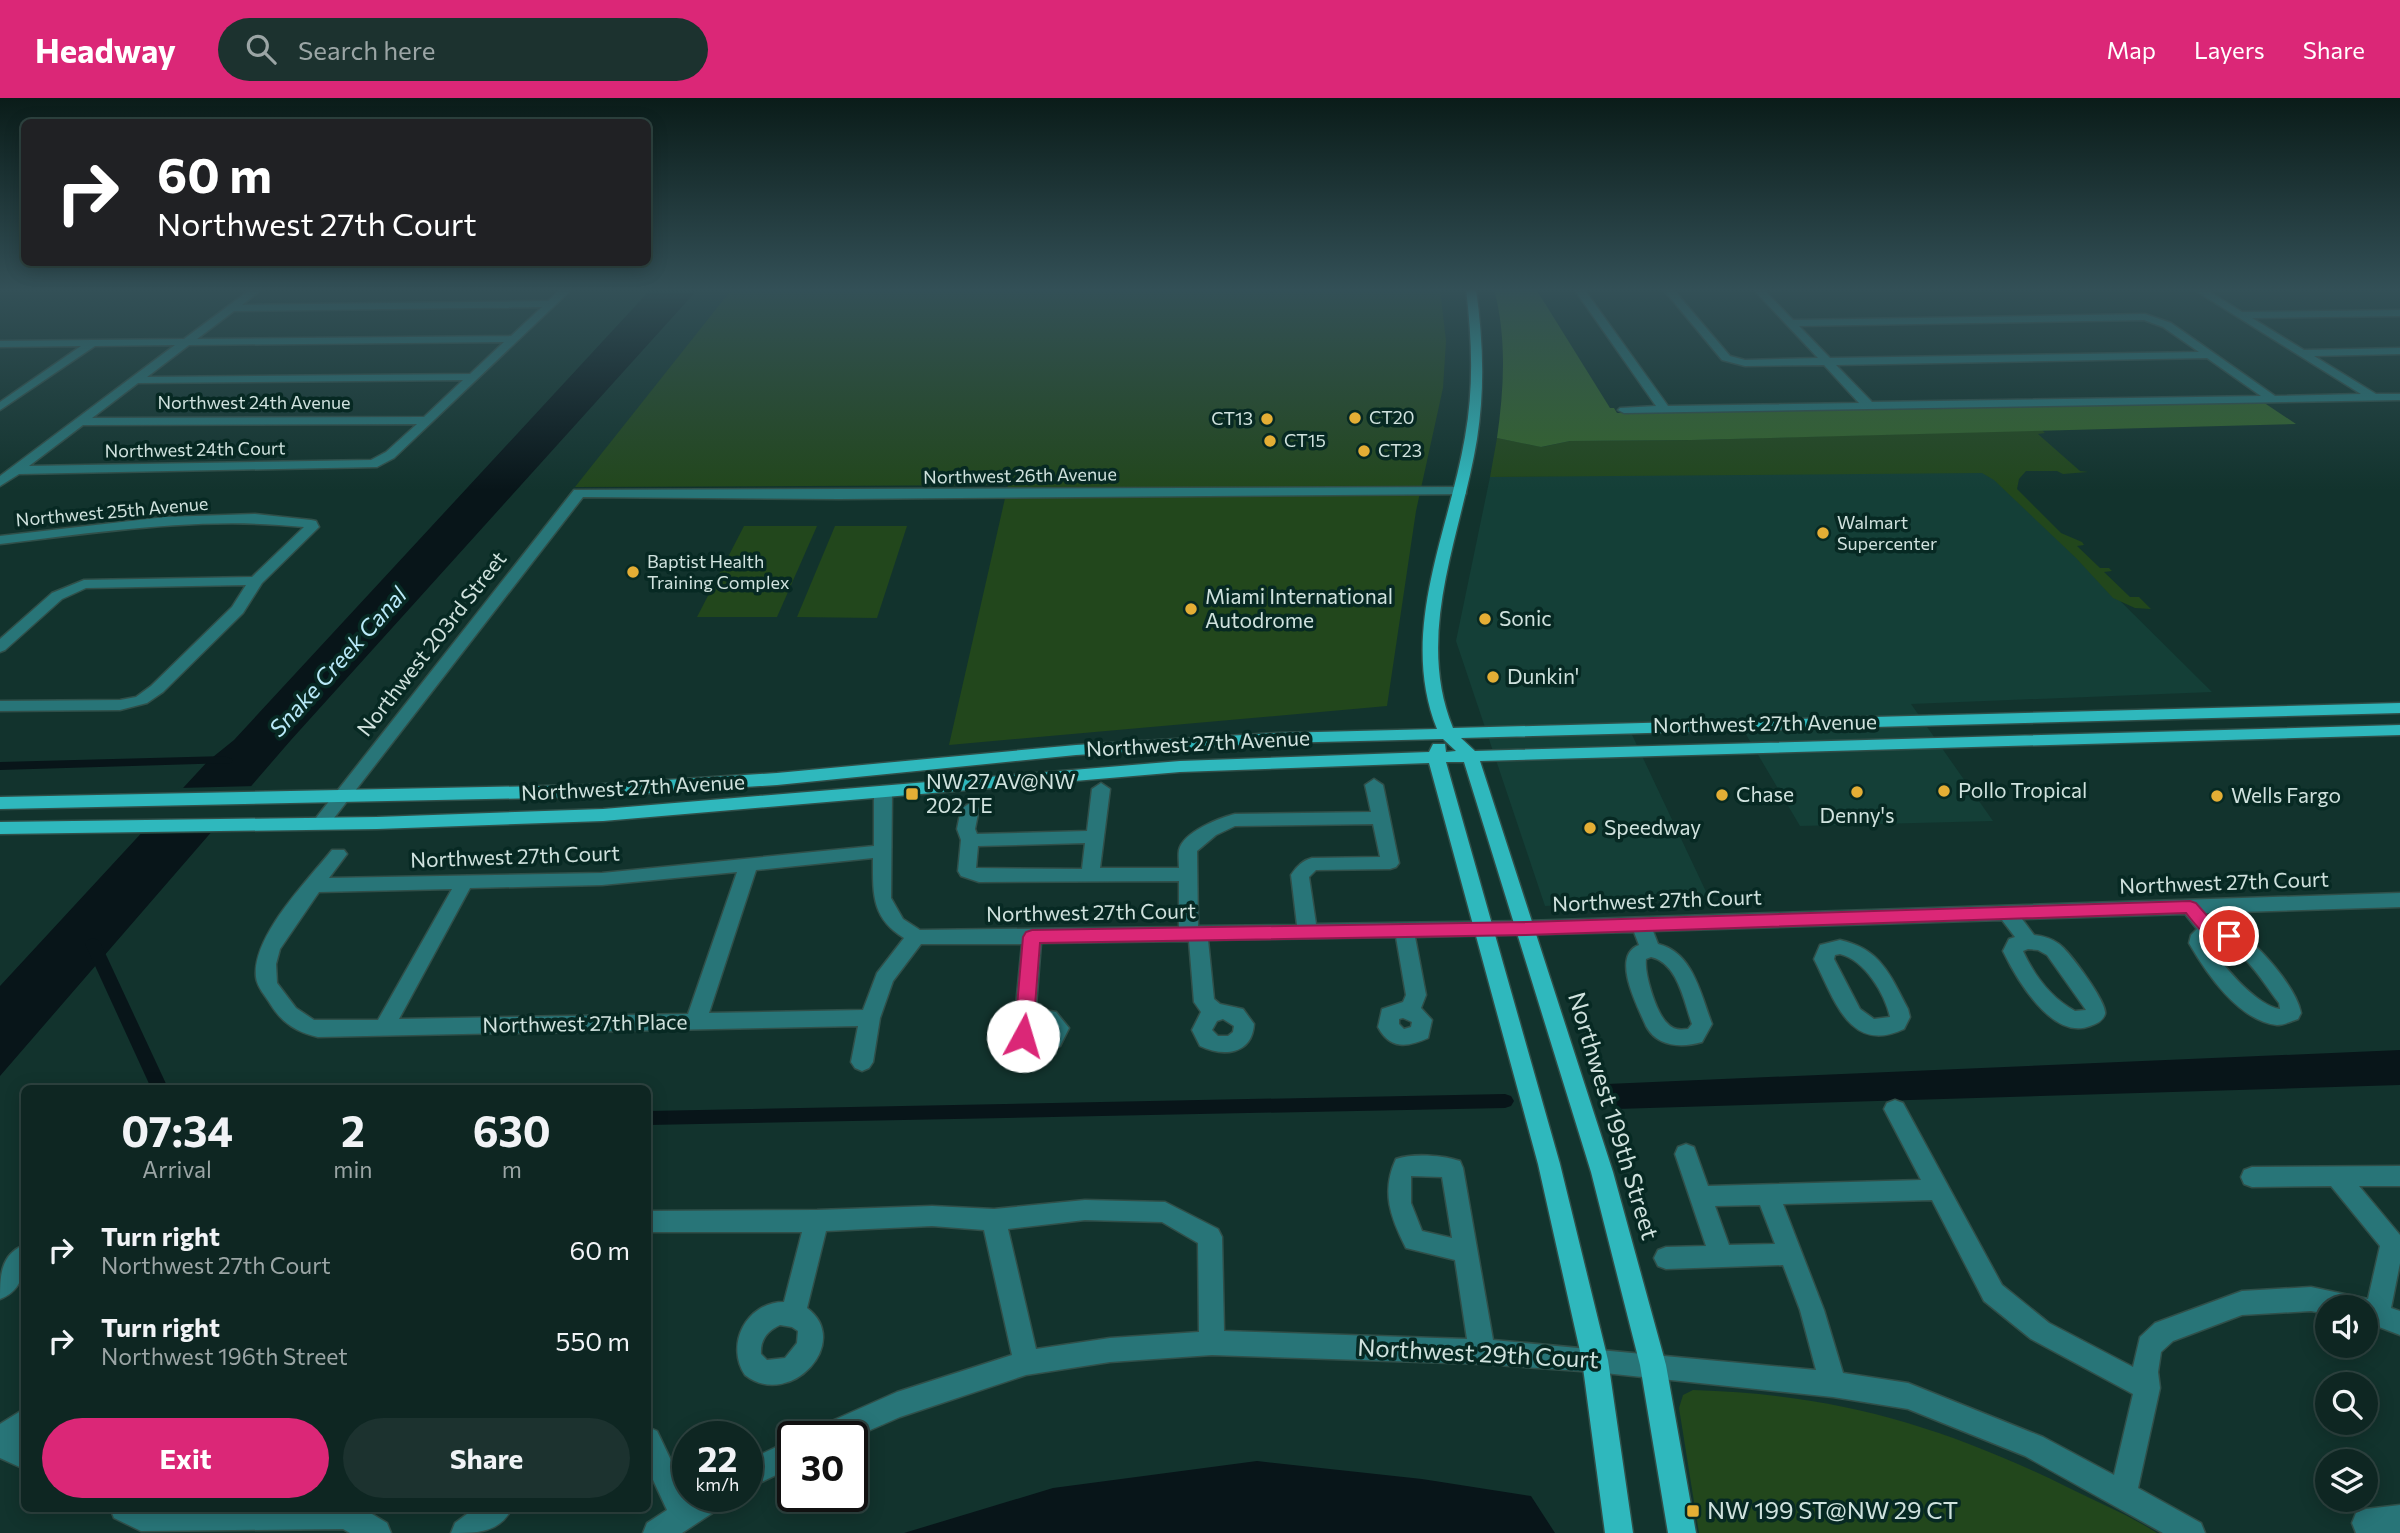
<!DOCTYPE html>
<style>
:root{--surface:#0e2622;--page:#1c322f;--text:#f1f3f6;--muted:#9ba5a5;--line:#2e4340;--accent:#db2777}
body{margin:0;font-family:Commissioner,sans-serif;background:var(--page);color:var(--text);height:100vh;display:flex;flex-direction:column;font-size:26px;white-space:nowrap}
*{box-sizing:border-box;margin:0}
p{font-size:23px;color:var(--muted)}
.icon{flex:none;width:38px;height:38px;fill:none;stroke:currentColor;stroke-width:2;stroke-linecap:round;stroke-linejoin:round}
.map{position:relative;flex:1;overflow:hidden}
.details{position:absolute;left:21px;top:987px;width:630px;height:427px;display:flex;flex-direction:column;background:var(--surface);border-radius:10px;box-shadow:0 4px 18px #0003,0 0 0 2px var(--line)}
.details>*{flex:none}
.guide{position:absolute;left:21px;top:21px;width:630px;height:147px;border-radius:10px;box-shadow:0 4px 18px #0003,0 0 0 2px var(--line);background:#202124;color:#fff;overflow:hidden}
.fabs{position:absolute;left:2315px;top:1197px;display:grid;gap:14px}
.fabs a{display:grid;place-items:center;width:63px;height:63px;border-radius:50%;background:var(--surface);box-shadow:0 4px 18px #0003,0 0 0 2px var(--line);font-size:35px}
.speed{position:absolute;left:672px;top:1323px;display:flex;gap:14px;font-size:35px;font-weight:700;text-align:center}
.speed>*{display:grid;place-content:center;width:91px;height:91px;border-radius:50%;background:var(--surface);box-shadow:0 4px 18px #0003,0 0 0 2px var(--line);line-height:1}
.speed small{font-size:18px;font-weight:400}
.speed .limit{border:4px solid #111;border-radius:10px;background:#fff;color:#111}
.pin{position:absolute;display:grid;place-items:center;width:60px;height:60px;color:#fff;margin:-30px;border:4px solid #fff;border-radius:50%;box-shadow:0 2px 7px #0007}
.me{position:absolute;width:77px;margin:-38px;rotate:6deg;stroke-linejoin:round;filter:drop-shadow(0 0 5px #0008)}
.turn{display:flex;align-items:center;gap:24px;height:147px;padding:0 21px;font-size:32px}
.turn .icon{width:91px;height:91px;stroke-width:2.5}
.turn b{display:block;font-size:49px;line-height:60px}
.eta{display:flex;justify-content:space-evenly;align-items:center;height:119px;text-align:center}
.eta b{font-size:42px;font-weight:700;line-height:49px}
.button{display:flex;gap:14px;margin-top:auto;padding:14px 21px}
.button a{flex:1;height:80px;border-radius:42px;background:var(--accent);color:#fff;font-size:28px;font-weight:700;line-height:80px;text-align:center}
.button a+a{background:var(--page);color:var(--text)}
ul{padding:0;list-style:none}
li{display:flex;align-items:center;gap:21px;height:91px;padding:0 21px}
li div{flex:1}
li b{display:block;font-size:26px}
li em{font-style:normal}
header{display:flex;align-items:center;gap:42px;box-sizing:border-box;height:98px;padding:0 35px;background:var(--accent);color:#fff}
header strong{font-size:33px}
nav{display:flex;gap:38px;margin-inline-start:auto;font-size:24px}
.search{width:490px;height:63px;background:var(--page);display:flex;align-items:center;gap:18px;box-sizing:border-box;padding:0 24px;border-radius:38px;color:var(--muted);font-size:26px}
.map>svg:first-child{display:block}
.built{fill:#143f37}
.green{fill:#22471c}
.forest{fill:#34652b}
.water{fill:#081519}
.pier{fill:#12332d}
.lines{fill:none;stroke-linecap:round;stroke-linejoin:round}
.canal{fill:#081519;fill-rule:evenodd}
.minor-casing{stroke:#304f49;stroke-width:3}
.major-casing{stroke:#304f49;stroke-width:3}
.minor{fill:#287578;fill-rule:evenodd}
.major{fill:#2fb8bd;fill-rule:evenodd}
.route{fill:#db2777;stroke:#8e194d;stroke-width:2}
.poi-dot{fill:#e4ae35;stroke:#072923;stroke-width:2.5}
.labels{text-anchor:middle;stroke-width:7;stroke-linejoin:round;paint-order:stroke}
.far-street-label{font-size:18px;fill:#d0e2de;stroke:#072923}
.far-poi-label{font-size:18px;fill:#d0e2de;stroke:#072923;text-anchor:start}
.poi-label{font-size:21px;fill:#d0e2de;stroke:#072923;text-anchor:start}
.street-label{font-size:21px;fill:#d0e2de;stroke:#072923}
.water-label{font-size:23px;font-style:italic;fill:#b9e9f8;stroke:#072923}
.near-street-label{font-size:24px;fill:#d0e2de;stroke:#072923}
.near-poi-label{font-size:24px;fill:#d0e2de;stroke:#072923;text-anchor:start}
</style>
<header>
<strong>Headway</strong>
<div class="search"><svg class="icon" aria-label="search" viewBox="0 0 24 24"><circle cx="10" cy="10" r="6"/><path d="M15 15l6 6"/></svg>Search here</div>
<nav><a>Map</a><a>Layers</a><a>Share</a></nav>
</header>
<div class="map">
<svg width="2400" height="1435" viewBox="0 0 2400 1435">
<rect width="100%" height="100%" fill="#12332d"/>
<path class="built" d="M 1988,372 L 2212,594 L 1911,606 L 1993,723 L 1800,728 L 1737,621 L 1626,624 L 1709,800 L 1545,808 L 1456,543 L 1490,379 Z"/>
<g class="green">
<path d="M 732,191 L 1440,191 L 1446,243 L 1443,290 L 1416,413 L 1387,608 L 949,647 L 1008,387 L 575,389 Z"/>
<path d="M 2042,332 L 2045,335 L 2038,336 L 2080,373 L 2088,374 L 2063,376 L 2057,373 L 2026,373 L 2019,381 L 2017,391 L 2061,435 L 2082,444 L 2084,447 L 2077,448 L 2100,470 L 2109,470 L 2112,473 L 2104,474 L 2130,499 L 2139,499 L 2151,511 L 2135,510 L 2113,500 L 2076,460 L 1994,382 L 1982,375 L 1490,379 L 1497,340 L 1542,349 L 1570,343 L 1692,342 Z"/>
<path d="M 744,428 L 817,428 L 777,519 L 697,519 Z"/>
<path d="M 835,428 L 907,428 L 877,520 L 797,519 Z"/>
<path d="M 1693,1292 C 1834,1296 1941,1327 2067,1389 C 2097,1404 2129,1417 2157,1435 L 1699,1435 L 1679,1310 L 1683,1297 Z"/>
</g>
<path class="forest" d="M 1494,191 L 1536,191 L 1610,310 L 1614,310 L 1617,315 L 2263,304 L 2296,326 L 1692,342 L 1570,343 L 1541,349 L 1497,340 C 1504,291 1507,240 1494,191 Z"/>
<g class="water">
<path d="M 651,191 L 698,191 L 291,642 L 0,978 L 0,888 L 208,663 L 234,642 Z"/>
<path d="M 2400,952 L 2400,987 L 1616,1011 L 1607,986 Z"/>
<path d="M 1257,1363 L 1422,1381 L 1531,1398 L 1555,1435 L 904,1435 L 1053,1390 Z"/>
</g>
<path class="pier" d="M 256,688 L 215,735 L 136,736 L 179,690 Z"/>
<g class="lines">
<g class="canal">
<path d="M 226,658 L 233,662 L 231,665 L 0,672 L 0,664 Z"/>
<path d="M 93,840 L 98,842 L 101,846 L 168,990 L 151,990 L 85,846 L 88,842 Z"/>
<path d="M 1505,996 L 1511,998 L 1514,1003 L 1511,1008 L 1505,1010 L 648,1027 L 648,1013 Z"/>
</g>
<g class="minor-casing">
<g id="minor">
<path d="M 251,191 L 262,191 L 242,207 L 548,203 L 561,191 L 572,191 L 394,360 L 377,369 L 19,376 L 0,388 L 0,378 L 175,247 L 95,248 L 0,312 L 0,304 L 81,248 L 0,249 L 0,243 L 184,241 ZM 542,209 L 511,238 L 197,241 L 234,213 ZM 504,244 L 470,276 L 147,279 L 189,247 ZM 463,282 L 424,319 L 92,320 L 138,285 ZM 417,326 L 386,354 L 371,362 L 29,368 L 83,327 Z"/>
<path d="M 1574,191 L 1584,191 L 1668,308 L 1859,305 L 1824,267 L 1745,268 L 1722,262 L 1663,191 L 1673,191 L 1730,258 L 1745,262 L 1818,260 L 1753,191 L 1763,191 L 1793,222 L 2145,216 L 2171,225 L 2275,298 L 2361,296 L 2193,191 L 2205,191 L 2242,214 L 2400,212 L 2400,218 L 2252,220 L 2304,252 L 2400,250 L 2400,256 L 2314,258 L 2376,296 L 2400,296 L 2400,302 L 1624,315 L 1618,312 L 1620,310 L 1656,308 ZM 2144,222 L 2163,229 L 2199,254 L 1830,260 L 1799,228 ZM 2207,260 L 2261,298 L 1872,304 L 1836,267 Z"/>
<path d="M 1461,389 L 1466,390 L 1466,396 L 839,401 L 583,399 L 327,729 L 315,729 L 312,725 L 574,392 Z"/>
<path d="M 255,416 L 311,422 L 316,423 L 319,429 L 262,485 L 243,515 L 163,594 L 147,605 L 120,612 L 0,613 L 0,603 L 120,602 L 136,599 L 151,588 L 232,509 L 246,487 L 86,490 L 62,501 L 5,552 L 0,554 L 0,541 L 52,495 L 84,482 L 252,479 L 304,429 C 202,418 101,434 0,446 L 0,438 L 165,419 Z"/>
<path d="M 1374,681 L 1383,687 L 1399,765 L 1396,769 L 1390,771 L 1316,772 L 1309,779 L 1316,826 L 1526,823 L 2400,795 L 2400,809 L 2206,815 C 2220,833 2220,825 2237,834 C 2259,846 2297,891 2301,915 L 2298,921 C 2292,923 2284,927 2277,927 C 2239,923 2206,875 2189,845 L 2191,837 L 2197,831 L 2185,816 L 2022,821 L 2034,837 C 2043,838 2051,840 2059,846 C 2069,853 2108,905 2105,916 C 2103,923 2096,926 2090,928 C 2052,943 2016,880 2003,853 L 2009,841 L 2015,839 L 2002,822 L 1653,833 L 1658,846 C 1693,854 1701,897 1712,926 L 1702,944 C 1682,950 1657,949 1646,928 C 1638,909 1610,858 1639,847 L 1634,834 L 1415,839 L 1426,897 L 1421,910 L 1432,922 L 1428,940 C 1408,949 1390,952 1378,929 L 1382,911 L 1403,904 L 1406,897 L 1396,839 L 1208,842 L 1214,901 L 1220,906 L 1243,911 L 1254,926 C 1252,957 1223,959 1200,948 L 1192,932 L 1201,914 L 1194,904 L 1189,843 L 1041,845 L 1036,908 L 1038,911 L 1056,914 L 1069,930 L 1060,948 C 1042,957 1023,958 1013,938 L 1015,928 L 1022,920 L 1016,908 L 1022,846 L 921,846 L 893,883 L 880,920 L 873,964 L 869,970 L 862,973 L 855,970 L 851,964 L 858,928 L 318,939 C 297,934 283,926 271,907 C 266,898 257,890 256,879 C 252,838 308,782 332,752 L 344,752 L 347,756 L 329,780 L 602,775 L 874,748 L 874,694 L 883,688 L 892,694 L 891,800 L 903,821 L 920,832 L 1179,829 L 1179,783 L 979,784 L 961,778 L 958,773 L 961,742 L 957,731 L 961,711 L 970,705 L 979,711 L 975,731 L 977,736 L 1087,733 L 1092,691 L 1101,685 L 1110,691 L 1100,770 L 1179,770 C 1179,764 1178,758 1179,752 C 1183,734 1219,720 1235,716 L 1371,714 L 1365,687 ZM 1373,726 L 1380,759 L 1312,760 C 1303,762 1296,769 1291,777 L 1297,827 L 1198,828 L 1197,753 L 1216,737 L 1235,728 ZM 1085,745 L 1082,771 L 976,770 L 978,748 ZM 873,760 C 873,795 871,820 904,840 L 877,875 L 863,912 L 709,915 L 756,772 ZM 737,774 L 688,916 L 399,921 L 470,790 L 602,787 ZM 452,791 L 378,922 L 314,922 L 296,910 L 277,885 L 276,866 L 280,851 L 319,794 ZM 2209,842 C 2241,844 2261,882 2279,905 L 2280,911 C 2257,908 2216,863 2209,842 ZM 2028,851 L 2038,852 L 2047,857 L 2086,912 L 2075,913 C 2051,900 2034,877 2023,853 ZM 1651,859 C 1678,865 1684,904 1692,926 L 1688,931 C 1680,932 1673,932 1667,925 C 1656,915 1644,875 1646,861 ZM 1403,920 L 1412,924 L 1411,929 L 1404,931 L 1399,926 L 1399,921 ZM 1223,921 L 1234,928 L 1233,934 L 1228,938 L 1218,938 L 1212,932 L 1217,923 ZM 1042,927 L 1048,932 L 1046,936 L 1036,938 L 1034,932 Z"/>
<path d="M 1840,842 C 1881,851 1890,877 1908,911 L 1910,919 L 1904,931 C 1849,957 1834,900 1814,861 L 1820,847 ZM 1840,856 C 1865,862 1885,896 1890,919 L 1874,921 L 1860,911 L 1834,861 L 1835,857 Z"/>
<path d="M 1895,1002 L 1903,1005 L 2002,1187 L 2049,1225 L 2133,1269 L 2140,1239 L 2155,1225 L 2242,1193 L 2311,1189 L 2368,1201 L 2380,1148 L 2331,1088 L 2252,1089 L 2244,1086 L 2241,1079 L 2244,1072 L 2252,1069 L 2400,1068 L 2400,1088 L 2359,1088 L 2400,1137 L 2400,1165 L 2391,1210 L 2400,1213 L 2400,1237 L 2366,1224 L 2366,1209 L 2328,1209 L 2328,1216 L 2311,1213 L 2242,1217 L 2173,1243 L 2161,1254 L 2158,1274 L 2160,1290 L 2138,1390 L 2201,1425 L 2205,1435 L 2163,1435 L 2025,1358 L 1908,1311 L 1833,1299 L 1595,1274 L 1482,1266 L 1212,1257 L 1110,1264 L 1026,1277 L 900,1319 L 852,1340 L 812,1339 L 816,1330 L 897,1294 L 1012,1257 L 984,1132 L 932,1128 L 826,1133 L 807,1210 C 853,1244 790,1312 745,1277 C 725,1247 746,1204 784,1204 L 802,1134 L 648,1134 L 648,1113 L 817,1112 L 932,1108 L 994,1111 L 1085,1102 L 1165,1104 L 1218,1131 L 1222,1139 L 1224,1233 L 1467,1241 L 1455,1162 L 1406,1150 C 1390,1119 1381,1093 1396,1061 C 1413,1055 1443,1057 1460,1063 L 1463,1070 L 1493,1242 L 1816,1272 L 1800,1212 L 1783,1167 L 1666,1171 L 1658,1168 L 1654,1160 L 1658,1152 L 1666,1149 L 1706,1148 L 1675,1056 L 1678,1049 L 1686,1046 L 1694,1049 L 1708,1088 L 1921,1082 L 1884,1011 L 1887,1005 ZM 1411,1078 L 1442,1079 L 1452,1140 L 1422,1133 L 1411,1105 ZM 1932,1102 L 1984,1203 L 2031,1241 L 2133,1296 L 2114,1377 L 2043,1339 L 1908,1285 L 1843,1275 L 1824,1212 L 1783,1106 ZM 1760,1107 L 1775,1146 L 1729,1147 L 1715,1108 ZM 1085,1122 L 1162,1124 L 1198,1145 L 1199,1234 L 1110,1240 L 1036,1251 L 1008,1131 ZM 780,1227 L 792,1229 L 798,1233 L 797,1245 L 785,1260 L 767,1262 L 761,1256 C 760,1242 767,1233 780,1227 Z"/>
<path d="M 24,1147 C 26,1169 24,1192 0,1201 C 0,1179 0,1157 24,1147 Z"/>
<path d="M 24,1311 L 24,1340 L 22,1342 L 24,1344 L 24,1371 L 0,1360 L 0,1326 Z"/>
<path d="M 648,1329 L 657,1333 L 688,1398 L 727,1398 L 723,1408 L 682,1435 L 643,1435 L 647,1425 L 667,1412 L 648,1371 Z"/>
<path d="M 793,1341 L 793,1369 L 747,1391 L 747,1363 Z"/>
<path d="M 2400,1407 L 2400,1435 L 2356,1435 L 2352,1425 L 2356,1415 L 2366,1411 Z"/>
<path d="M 110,1410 L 362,1410 L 387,1425 L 391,1435 L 350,1435 L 343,1431 L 141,1433 L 114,1420 Z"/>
<path d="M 475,1410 L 512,1410 C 500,1435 477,1435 451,1435 L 455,1425 Z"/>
</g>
</g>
<g class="major-casing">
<path id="major" d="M 1466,191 L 1476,191 C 1483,242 1485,290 1477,341 C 1462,435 1414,535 1453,630 L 2400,605 L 2400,615 L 1461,640 L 1475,653 L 2400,627 L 2400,637 L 1480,663 L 1613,1074 L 1666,1267 L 1696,1435 L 1668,1435 L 1640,1267 L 1591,1074 L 1464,664 L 1446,664 L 1560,1066 L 1608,1262 L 1633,1435 L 1605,1435 L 1582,1262 L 1538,1066 L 1429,665 L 1180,674 L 603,723 L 377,731 L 0,736 L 0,724 L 377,719 L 603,711 L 1180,663 L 1429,654 L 1433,646 L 1445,646 L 1446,654 L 1456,653 L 1443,641 L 1277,645 L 1076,657 L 777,687 L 588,699 L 0,711 L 0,699 L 588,687 L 777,675 L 1076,647 L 1277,635 L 1437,631 C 1398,534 1449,434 1465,339 C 1474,289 1472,241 1466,191 Z"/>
</g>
<use href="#minor" class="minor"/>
<use href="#major" class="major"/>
</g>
<linearGradient id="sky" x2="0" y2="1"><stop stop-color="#0a1c19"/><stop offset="0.49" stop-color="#335057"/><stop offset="1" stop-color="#335057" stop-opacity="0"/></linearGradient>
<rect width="2400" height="392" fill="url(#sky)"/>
<path class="route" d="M 2190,803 L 2196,805 L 2217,829 L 2235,834 L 2237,838 L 2235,843 C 2211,850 2199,831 2186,815 L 1526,837 L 1040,845 L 1035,908 L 1043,921 L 1034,931 L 1030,943 L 1023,945 L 1017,943 C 1012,934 1015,925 1023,919 L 1017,908 L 1023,839 L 1026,834 L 1032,832 L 1526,824 Z"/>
<g class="poi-dot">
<circle cx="1355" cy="320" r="7"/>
<circle cx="1267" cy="321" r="7"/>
<circle cx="1270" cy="343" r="7"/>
<circle cx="1364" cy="353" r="7"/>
<circle cx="1823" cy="435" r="7"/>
<circle cx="633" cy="474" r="7"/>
<circle cx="1191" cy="511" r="7"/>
<circle cx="1485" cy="521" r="7"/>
<circle cx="1493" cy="579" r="7"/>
<circle cx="1944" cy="693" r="7"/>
<circle cx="1857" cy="694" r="7"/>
<rect x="905" y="689" width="14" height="14" rx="3.5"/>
<circle cx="1722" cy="697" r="7"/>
<circle cx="2217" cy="698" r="7"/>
<circle cx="1590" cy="730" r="7"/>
<rect x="1686" y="1406" width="14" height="14" rx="3.5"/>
</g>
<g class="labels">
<g class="far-street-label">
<text x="254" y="311">Northwest 24th Avenue</text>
<text transform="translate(195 352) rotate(-1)" y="6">Northwest 24th Court</text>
<text transform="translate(1020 378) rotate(-1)" y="6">Northwest 26th Avenue</text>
<text transform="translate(112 414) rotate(-5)" y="6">Northwest 25th Avenue</text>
</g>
<g class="far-poi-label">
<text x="1369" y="326">CT20</text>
<text x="1253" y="327" text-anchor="end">CT13</text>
<text x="1284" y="349">CT15</text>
<text x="1378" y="359">CT23</text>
<text x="1837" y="431">Walmart<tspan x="1837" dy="21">Supercenter</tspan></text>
<text x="647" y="470">Baptist Health<tspan x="647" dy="21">Training Complex</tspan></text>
</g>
<g class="poi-label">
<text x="1205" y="506">Miami International<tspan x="1205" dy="24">Autodrome</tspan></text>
<text x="1499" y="528">Sonic</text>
<text x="1507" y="586">Dunkin'</text>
<text x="926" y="691">NW 27 AV@NW<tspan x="926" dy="24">202 TE</tspan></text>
<text x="1958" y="700">Pollo Tropical</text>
<text x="1736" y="704">Chase</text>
<text x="2231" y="705">Wells Fargo</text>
<text x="1857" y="725" text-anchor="middle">Denny's</text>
<text x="1604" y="737">Speedway</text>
</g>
<g class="street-label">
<text transform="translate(432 546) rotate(-52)" y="7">Northwest 203rd Street</text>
<text transform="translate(1765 626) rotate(-1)" y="7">Northwest 27th Avenue</text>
<text transform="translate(1198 646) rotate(-3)" y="7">Northwest 27th Avenue</text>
<text transform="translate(633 690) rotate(-3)" y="7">Northwest 27th Avenue</text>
<text transform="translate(515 759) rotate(-2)" y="7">Northwest 27th Court</text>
<text transform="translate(2224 785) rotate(-2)" y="7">Northwest 27th Court</text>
<text transform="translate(1657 803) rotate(-2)" y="7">Northwest 27th Court</text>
<text transform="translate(1091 815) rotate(-1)" y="7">Northwest 27th Court</text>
<text transform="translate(585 926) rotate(-1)" y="7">Northwest 27th Place</text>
</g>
<g class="water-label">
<text transform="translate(338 564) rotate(-48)" y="8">Snake Creek Canal</text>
</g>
<g class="near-street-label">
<text transform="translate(1613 1018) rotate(73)" y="8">Northwest 199th Street</text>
<text transform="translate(1478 1256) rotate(3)" y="8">Northwest 29th Court</text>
</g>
<g class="near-poi-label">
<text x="1707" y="1421">NW 199 ST@NW 29 CT</text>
</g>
</g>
</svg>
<div class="fabs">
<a><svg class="icon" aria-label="sound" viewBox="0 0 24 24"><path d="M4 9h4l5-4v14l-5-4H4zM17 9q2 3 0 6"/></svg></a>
<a><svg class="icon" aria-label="search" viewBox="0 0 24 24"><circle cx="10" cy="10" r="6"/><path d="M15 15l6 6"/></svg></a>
<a><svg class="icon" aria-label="layers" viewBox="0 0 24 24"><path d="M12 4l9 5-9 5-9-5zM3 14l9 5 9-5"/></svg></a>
</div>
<div class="speed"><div>22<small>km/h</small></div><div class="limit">30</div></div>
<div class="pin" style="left:2229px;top:838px;background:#d93025"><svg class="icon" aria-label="arrive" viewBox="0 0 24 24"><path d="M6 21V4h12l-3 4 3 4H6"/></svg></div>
<svg class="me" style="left:1023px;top:938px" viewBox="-20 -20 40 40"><circle r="19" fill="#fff"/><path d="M0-13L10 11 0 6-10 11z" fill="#db2777"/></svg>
<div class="guide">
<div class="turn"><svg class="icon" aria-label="right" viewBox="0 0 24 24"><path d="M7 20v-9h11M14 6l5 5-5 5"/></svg><div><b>60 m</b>Northwest 27th Court</div></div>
</div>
<section class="details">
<div class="eta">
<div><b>07:34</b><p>Arrival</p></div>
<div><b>2</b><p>min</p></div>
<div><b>630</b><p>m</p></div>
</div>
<ul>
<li><svg class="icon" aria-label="right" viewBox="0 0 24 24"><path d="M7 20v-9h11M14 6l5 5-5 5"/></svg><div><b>Turn right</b><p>Northwest 27th Court</p></div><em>60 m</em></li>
<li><svg class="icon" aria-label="right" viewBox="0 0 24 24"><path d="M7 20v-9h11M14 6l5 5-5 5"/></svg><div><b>Turn right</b><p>Northwest 196th Street</p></div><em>550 m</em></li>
</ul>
<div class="button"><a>Exit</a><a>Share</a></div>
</section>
</div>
